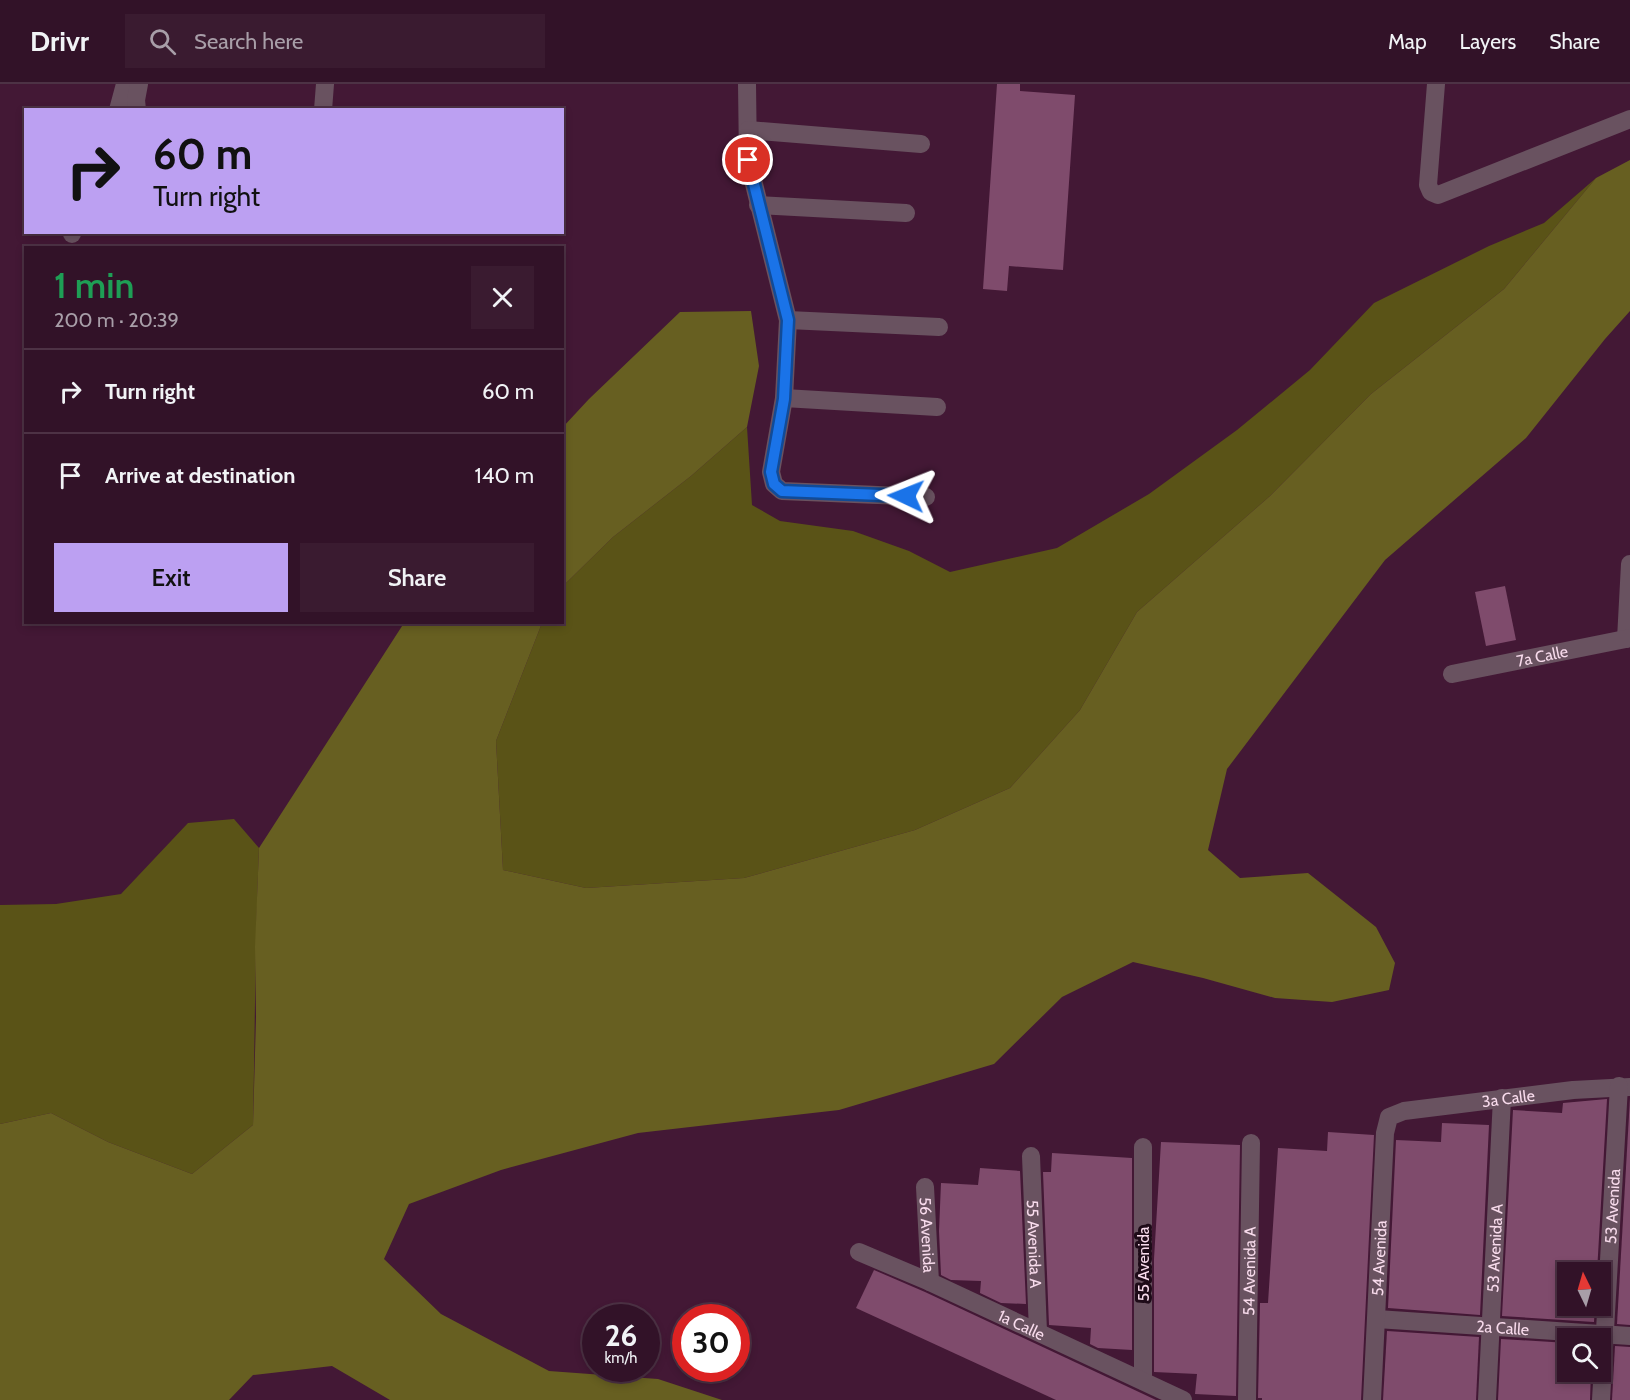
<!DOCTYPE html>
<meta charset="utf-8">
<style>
:root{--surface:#321228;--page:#3a1b30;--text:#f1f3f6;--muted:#a89ea8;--line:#4d3245;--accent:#bca0f2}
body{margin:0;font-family:Cabin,sans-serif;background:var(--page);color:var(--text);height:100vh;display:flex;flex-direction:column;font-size:22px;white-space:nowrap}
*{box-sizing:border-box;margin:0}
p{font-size:20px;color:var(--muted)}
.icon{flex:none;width:33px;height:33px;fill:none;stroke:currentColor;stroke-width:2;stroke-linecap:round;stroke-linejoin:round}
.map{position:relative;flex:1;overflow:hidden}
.sheet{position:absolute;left:24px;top:162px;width:540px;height:378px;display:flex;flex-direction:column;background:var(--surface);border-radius:0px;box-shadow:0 3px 9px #0003,0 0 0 2px var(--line)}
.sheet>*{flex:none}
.hud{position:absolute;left:24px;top:24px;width:540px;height:126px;border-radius:0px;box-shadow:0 3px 9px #0003,0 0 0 2px var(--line);background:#bca0f2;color:#111;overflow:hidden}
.needle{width:39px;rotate:355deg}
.fabs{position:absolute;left:1557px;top:1178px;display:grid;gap:12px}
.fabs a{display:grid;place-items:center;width:54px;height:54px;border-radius:0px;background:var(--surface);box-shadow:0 3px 9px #0003,0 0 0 2px var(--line);font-size:30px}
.speed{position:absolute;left:582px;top:1220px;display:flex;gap:12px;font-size:30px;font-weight:700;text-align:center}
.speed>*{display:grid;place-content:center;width:78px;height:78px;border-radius:50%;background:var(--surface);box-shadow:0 3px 9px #0003,0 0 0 2px var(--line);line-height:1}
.speed small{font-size:15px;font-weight:400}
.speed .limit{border:9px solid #d22;background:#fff;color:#111}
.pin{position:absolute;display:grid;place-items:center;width:51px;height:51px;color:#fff;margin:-26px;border:3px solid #fff;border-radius:50%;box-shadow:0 2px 6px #0007}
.me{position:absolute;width:66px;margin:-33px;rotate:272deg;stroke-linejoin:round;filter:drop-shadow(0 0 4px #0008)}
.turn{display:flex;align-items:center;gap:21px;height:126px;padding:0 30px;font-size:27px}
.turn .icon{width:78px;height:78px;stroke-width:2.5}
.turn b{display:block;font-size:42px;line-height:51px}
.round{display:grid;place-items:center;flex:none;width:63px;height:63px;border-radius:0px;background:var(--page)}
.head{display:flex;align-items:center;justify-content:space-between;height:102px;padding:0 30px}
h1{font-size:36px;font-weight:600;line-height:45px;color:#1e9e55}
.action{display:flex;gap:12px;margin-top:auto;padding:12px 30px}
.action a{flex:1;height:69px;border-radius:0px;background:var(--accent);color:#111;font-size:24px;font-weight:600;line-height:69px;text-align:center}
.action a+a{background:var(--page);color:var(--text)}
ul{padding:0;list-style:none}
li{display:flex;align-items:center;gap:18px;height:84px;padding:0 30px;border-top:2px solid var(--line)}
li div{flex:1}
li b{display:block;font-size:22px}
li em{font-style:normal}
header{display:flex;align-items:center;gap:36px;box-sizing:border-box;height:84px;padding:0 30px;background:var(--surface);border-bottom:2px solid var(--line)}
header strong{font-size:28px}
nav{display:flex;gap:33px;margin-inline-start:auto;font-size:21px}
.search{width:420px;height:54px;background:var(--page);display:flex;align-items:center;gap:15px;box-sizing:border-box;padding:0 21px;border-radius:0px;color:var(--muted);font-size:22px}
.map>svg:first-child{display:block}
.green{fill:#5a5317}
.forest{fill:#675f21}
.building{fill:#7f4b6c}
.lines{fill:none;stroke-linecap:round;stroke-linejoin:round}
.minor{stroke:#695260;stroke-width:18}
.route-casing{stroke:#114b97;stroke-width:15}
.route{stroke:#1a73e8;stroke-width:10}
.labels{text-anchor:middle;stroke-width:6;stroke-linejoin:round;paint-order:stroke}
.street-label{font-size:16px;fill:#f8dbec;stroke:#1e0b18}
</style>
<header>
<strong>Drivr</strong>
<div class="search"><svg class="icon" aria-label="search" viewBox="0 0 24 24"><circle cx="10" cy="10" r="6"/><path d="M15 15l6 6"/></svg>Search here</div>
<nav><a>Map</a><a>Layers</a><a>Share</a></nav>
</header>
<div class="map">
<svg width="1630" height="1316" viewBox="0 0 1630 1316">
<rect width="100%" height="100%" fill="#431835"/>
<g class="green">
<path d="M 1596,94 L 1504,205 L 1371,310 L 1270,412 L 1137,528 L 1080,626 L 1010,704 L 915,746 L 744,794 L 586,804 L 503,786 L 496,657 L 542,539 L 562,538 L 563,502 L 613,453 L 691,392 L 747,343 L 752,421 L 780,437 L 853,447 L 909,467 L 950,488 L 1057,464 L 1149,410 L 1237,346 L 1310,286 L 1374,219 L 1489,162 L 1544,139 Z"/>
<path d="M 234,735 L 259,764 C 255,857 255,949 253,1041 L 192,1090 L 108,1058 L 51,1029 L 0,1040 L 0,821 L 56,820 L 121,810 L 188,739 Z"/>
</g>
<g class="forest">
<path d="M 1630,76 L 1630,227 L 1605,255 L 1526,354 L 1385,476 L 1227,685 L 1208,766 L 1240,794 L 1308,789 L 1376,843 L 1395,879 L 1389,906 L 1332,918 L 1275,914 L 1203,894 L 1133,878 L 1062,913 L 994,980 L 839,1026 L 638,1049 L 501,1086 L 409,1120 L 384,1175 L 441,1230 L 549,1287 L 658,1295 L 722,1316 L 390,1316 L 332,1282 L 253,1291 L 229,1316 L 0,1316 L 0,1040 L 51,1029 L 108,1058 L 192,1090 L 253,1041 L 256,933 L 255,863 L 259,764 L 404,539 L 542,539 L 496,657 L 503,786 L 586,804 L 744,794 L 915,746 L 1010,704 L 1080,626 L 1137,528 L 1270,412 L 1371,310 L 1504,205 L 1596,94 Z"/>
<path d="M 751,227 L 759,282 L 747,343 L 691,392 L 613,453 L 563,502 L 563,343 L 589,315 L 680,228 Z"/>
</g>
<g class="building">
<path d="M 997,0 L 1020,0 L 1020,7 L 1075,11 L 1063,186 L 1009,182 L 1007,207 L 983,205 Z"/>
<path d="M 1505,502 L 1516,556 L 1486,562 L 1475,508 Z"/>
<path d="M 1630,1014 L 1630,1241 L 1617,1240 Z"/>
<path d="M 1607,1015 L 1597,1188 L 1568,1188 L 1568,1221 L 1595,1221 L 1594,1238 L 1502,1232 L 1513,1026 L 1562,1029 L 1563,1019 Z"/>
<path d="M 1442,1039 L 1489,1041 L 1480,1231 L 1388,1224 L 1396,1056 L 1441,1058 Z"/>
<path d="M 1328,1048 L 1374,1051 L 1361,1316 L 1262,1316 L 1262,1314 L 1258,1314 L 1260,1219 L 1268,1219 L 1278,1064 L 1327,1067 Z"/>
<path d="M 1161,1058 L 1240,1061 L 1236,1312 L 1195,1310 L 1197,1290 L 1154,1288 L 1154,1175 Z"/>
<path d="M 1052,1069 L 1132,1074 L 1132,1266 L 1098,1264 L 1090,1260 L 1091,1244 L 1049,1241 L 1043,1088 L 1051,1088 Z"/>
<path d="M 980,1084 L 1020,1087 L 1026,1220 L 1001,1219 L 980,1209 L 981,1197 L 951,1196 L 941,1191 L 939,1147 L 941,1099 L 978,1101 Z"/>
<path d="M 874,1186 L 925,1208 L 1156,1316 L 1056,1316 L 856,1224 Z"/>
<path d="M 1387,1247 L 1479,1253 L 1476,1316 L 1383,1316 Z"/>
<path d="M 1501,1255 L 1568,1259 L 1568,1287 L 1591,1287 L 1590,1316 L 1498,1316 Z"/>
<path d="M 1615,1262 L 1630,1263 L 1630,1316 L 1612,1316 Z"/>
</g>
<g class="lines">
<g class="minor">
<path d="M 747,0 L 748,76 L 788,236 L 784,314 L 771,388 L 774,400 L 782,407 L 926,413"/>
<path d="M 1436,0 L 1428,101 L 1431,108 L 1438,111 L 1630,35"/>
<path d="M 118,26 L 125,0"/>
<path d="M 137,26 L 136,16 L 139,0"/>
<path d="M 323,26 L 325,0"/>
<path d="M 748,46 L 921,60"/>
<path d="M 758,121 L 906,129"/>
<path d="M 72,150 L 72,148"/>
<path d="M 788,236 L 939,243"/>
<path d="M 784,314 L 937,323"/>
<path d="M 1626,555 L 1630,480"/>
<path id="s1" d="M 1452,590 L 1630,554"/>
<path d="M 1143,1063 L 1143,1297"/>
<path id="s2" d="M 1031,1072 L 1038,1248"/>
<path id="s3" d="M 925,1103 L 930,1198"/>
<path id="s4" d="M 859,1168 L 930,1198 L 1183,1316"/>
<path id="s5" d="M 1377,1235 L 1630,1252"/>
<path id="s6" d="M 1247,1316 L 1251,1059"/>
<path id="s7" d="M 1372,1316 L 1385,1049 L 1389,1033 L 1404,1027 L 1573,1006 L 1630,1003"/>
<path id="s8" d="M 1487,1316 L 1502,1014"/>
<path id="s9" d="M 1601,1316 L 1619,1002"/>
</g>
</g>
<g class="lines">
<g class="route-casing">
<path id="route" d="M 748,76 L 788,236 L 784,315 L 771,388 L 774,400 L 782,407 L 906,412"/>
</g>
<use href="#route" class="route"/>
</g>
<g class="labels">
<g class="street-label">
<text dy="6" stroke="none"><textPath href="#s1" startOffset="92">7a Calle</textPath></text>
<text dy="6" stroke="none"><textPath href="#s7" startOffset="405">3a Calle</textPath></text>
<text dy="6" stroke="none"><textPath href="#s9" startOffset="194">53 Avenida</textPath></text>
<text dy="6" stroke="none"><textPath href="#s3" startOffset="48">56 Avenida</textPath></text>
<text dy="6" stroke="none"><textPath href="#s2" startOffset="88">55 Avenida A</textPath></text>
<text dy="6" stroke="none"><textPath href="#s8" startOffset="152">53 Avenida A</textPath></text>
<text dy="6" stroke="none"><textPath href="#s7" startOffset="142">54 Avenida</textPath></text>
<text transform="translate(1143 1180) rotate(-90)" y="6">55 Avenida</text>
<text dy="6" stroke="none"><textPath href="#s6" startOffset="129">54 Avenida A</textPath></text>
<text dy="6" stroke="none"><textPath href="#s4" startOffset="178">1a Calle</textPath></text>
<text dy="6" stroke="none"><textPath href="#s5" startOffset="126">2a Calle</textPath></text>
</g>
</g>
</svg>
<div class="fabs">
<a><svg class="needle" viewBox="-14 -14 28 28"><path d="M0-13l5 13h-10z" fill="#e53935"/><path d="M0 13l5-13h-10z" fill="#a89ea8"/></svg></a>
<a><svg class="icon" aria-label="search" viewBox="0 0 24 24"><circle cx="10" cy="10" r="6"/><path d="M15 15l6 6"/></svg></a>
</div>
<div class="speed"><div>26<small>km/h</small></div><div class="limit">30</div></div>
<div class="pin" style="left:748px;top:76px;background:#d93025"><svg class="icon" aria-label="arrive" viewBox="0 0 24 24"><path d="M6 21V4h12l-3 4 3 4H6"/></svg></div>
<svg class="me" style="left:906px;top:412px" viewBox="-20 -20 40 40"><path d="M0-17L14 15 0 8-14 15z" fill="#1a73e8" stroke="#fff" stroke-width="4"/></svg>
<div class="hud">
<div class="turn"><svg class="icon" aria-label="right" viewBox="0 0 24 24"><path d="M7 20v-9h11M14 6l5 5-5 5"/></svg><div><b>60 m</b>Turn right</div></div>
</div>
<section class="sheet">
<div class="head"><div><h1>1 min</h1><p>200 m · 20:39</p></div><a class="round"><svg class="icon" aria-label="close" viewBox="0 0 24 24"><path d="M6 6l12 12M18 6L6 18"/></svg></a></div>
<ul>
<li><svg class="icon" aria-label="right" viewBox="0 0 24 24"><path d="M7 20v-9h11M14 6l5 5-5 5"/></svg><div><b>Turn right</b></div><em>60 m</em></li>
<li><svg class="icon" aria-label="arrive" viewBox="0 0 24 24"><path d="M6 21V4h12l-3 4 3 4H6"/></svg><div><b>Arrive at destination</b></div><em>140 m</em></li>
</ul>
<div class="action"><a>Exit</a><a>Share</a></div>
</section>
</div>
